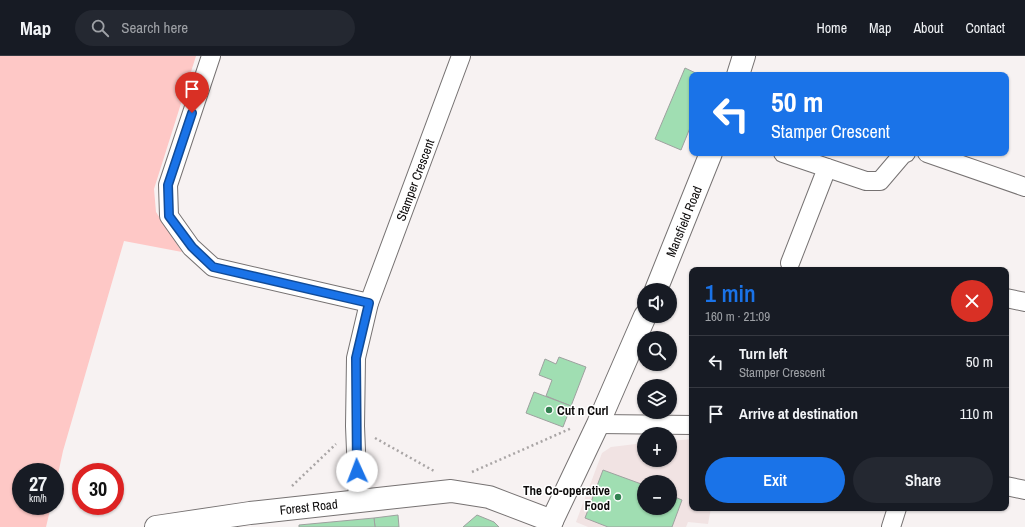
<!DOCTYPE html>
<meta charset="utf-8">
<style>
:root{--surface:#171b24;--page:#242831;--text:#f1f3f6;--muted:#9ea1a6;--line:#363941;--accent:#1a73e8}
body{margin:0;font-family:"Archivo Narrow",sans-serif;background:var(--page);color:var(--text);height:100vh;display:flex;flex-direction:column;font-size:15px;white-space:nowrap}
*{box-sizing:border-box;margin:0}
p{font-size:13px;color:var(--muted)}
.icon{flex:none;width:22px;height:22px;fill:none;stroke:currentColor;stroke-width:2;stroke-linecap:round;stroke-linejoin:round}
.map{position:relative;flex:1;overflow:hidden}
.details{position:absolute;left:689px;top:211px;width:320px;height:244px;display:flex;flex-direction:column;background:var(--surface);border-radius:8px;box-shadow:0 1px 3px #0004}
.details>*{flex:none}
.banner{position:absolute;left:689px;top:16px;width:320px;height:84px;border-radius:8px;box-shadow:0 1px 3px #0004;background:#1a73e8;color:#fff;overflow:hidden}
.tools{position:absolute;left:637px;top:227px;display:grid;gap:8px}
.tools a{display:grid;place-items:center;width:40px;height:40px;border-radius:50%;background:var(--surface);box-shadow:0 1px 3px #0004;font-size:20px}
.speed{position:absolute;left:12px;top:407px;display:flex;gap:8px;font-size:20px;font-weight:700;text-align:center}
.speed>*{display:grid;place-content:center;width:52px;height:52px;border-radius:50%;background:var(--surface);box-shadow:0 1px 3px #0004;line-height:1}
.speed small{font-size:10px;font-weight:400}
.speed .limit{border:6px solid #d22;background:#fff;color:#111}
.pin{position:absolute;display:grid;place-items:center;width:34px;height:34px;color:#fff;margin:-41px -17px;border-radius:50% 50% 50% 0;rotate:-45deg;box-shadow:0 0 4px #0007}
.pin .icon{rotate:45deg}
.me{position:absolute;width:44px;margin:-22px;rotate:358deg;stroke-linejoin:round;filter:drop-shadow(0 0 3px #0008)}
.turn{display:flex;align-items:center;gap:14px;height:84px;padding:0 16px;font-size:18px}
.turn .icon{width:52px;height:52px;stroke-width:2.5}
.turn b{display:block;font-size:28px;line-height:34px}
.round{display:grid;place-items:center;flex:none;width:42px;height:42px;border-radius:21px;background:var(--page)}
.headline{display:flex;align-items:center;justify-content:space-between;height:68px;padding:0 16px}
h1{font-size:24px;font-weight:600;line-height:30px;color:var(--accent)}
.action{display:flex;gap:8px;margin-top:auto;padding:8px 16px}
.action a{flex:1;height:46px;border-radius:24px;background:var(--accent);color:#fff;font-size:16px;font-weight:600;line-height:46px;text-align:center}
.action a+a{background:var(--page);color:var(--text)}
ul{padding:0;list-style:none}
li{display:flex;align-items:center;gap:12px;height:52px;padding:0 16px;border-top:1px solid var(--line)}
li div{flex:1}
li b{display:block;font-size:15px}
li em{font-style:normal}
header{display:flex;align-items:center;gap:24px;box-sizing:border-box;height:56px;padding:0 20px;background:var(--surface);border-bottom:1px solid var(--line)}
header strong{font-size:19px}
nav{display:flex;gap:22px;margin-inline-start:auto;font-size:14px}
.search{width:280px;height:36px;background:var(--page);display:flex;align-items:center;gap:10px;box-sizing:border-box;padding:0 14px;border-radius:22px;color:var(--muted);font-size:15px}
.map>svg:first-child{display:block}
.built{fill:#f1e3e3;fill-rule:evenodd}
.green{fill:#fec8c6}
.building{fill:#a0deb2;stroke:#9ea19f}
.lines{fill:none;stroke-linecap:round;stroke-linejoin:round}
.minor-casing{stroke:#767272;stroke-width:20}
.tertiary-casing{stroke:#767272;stroke-width:24}
.secondary-casing{stroke:#767272;stroke-width:24}
.path{stroke:#a9a5a5;stroke-width:2.5;stroke-dasharray:2 3;stroke-linecap:butt}
.minor{stroke:#fff;stroke-width:18}
.tertiary{stroke:#fff;stroke-width:22}
.secondary{stroke:#fff;stroke-width:22}
.route-casing{stroke:#114b97;stroke-width:10}
.route{stroke:#1a73e8;stroke-width:7}
.poi-dot{fill:#338151;stroke:#fff;stroke-width:1.5}
.labels{text-anchor:middle;stroke-width:3;stroke-linejoin:round;paint-order:stroke}
.street-label{font-size:13px;fill:#0d0b0b;stroke:#fff}
.poi-label{font-size:13px;font-weight:bold;fill:#0d0b0b;stroke:#fff;text-anchor:start}
</style>
<header>
<strong>Map</strong>
<div class="search"><svg class="icon" aria-label="search" viewBox="0 0 24 24"><circle cx="10" cy="10" r="6"/><path d="M15 15l6 6"/></svg>Search here</div>
<nav><a>Home</a><a>Map</a><a>About</a><a>Contact</a></nav>
</header>
<div class="map">
<svg width="1025" height="471" viewBox="0 0 1025 471">
<rect width="100%" height="100%" fill="#f7f2f2"/>
<path class="built" d="M 692,383 L 692,452 L 711,452 L 708,468 L 688,466 L 686,471 L 588,471 L 576,466 L 602,397 L 611,391 L 644,387 L 644,404 L 670,404 L 670,385 ZM 644,426 L 670,426 L 670,452 L 644,452 Z"/>
<path class="green" d="M 0,0 L 196,0 L 154,133 L 156,156 L 182,196 L 124,185 L 63,395 L 55,432 L 55,416 L 21,416 L 21,450 L 51,450 L 46,471 L 0,471 Z"/>
<g class="building">
<path d="M 685,12 L 700,19 L 692,19 L 692,67 L 681,94 L 655,83 Z"/>
<path d="M 559,301 L 586,311 L 571,350 L 546,340 L 552,324 L 539,319 L 545,303 L 556,308 Z"/>
<path d="M 534,336 L 571,350 L 563,371 L 526,357 Z"/>
<path d="M 603,414 L 644,429 L 644,452 L 670,452 L 670,439 L 682,444 L 672,471 L 608,471 L 585,462 Z"/>
<path d="M 398,459 L 399,471 L 375,471 L 374,462 Z"/>
<path d="M 477,459 L 494,466 L 499,471 L 463,471 Z"/>
<path d="M 374,462 L 375,471 L 299,471 L 299,469 Z"/>
</g>
<g class="lines">
<g class="minor-casing">
<g id="minor">
<path d="M 211,0 L 168,129 L 169,160 L 191,191 L 213,211 L 369,247"/>
<path d="M 783,97 L 866,125 L 880,125 L 903,98 L 906,97"/>
<path d="M 927,97 L 1025,131"/>
<path d="M 790,207 L 827,112"/>
<path d="M 1006,242 L 1025,246"/>
<path d="M 598,368 L 692,369"/>
<path d="M 1006,430 L 1025,434"/>
<path id="s1" d="M 358,444 L 355,370 L 356,302 L 369,247 L 461,0"/>
<path d="M 891,471 L 897,452"/>
</g>
</g>
<g class="tertiary-casing">
<g id="tertiary">
<path id="s2" d="M 156,471 L 250,457 L 451,435 L 489,441 L 552,465"/>
</g>
</g>
<g class="secondary-casing">
<g id="secondary">
<path d="M 738,19 L 744,0"/>
<path id="s3" d="M 656,234 L 711,97"/>
<path d="M 549,471 L 598,368 L 645,260"/>
</g>
</g>
<g class="path">
<path d="M 375,382 L 434,415"/>
<path d="M 472,416 L 572,372"/>
<path d="M 292,430 L 336,388"/>
</g>
<use href="#minor" class="minor"/>
<use href="#tertiary" class="tertiary"/>
<use href="#secondary" class="secondary"/>
</g>
<g class="lines">
<g class="route-casing">
<path id="route" d="M 192,57 L 168,129 L 169,160 L 192,191 L 213,211 L 369,247 L 356,302 L 357,415"/>
</g>
<use href="#route" class="route"/>
</g>
<g class="poi-dot">
<circle cx="549" cy="354" r="4"/>
<circle cx="618" cy="441" r="4"/>
</g>
<g class="labels">
<g class="street-label">
<text dy="5" stroke="none"><textPath href="#s1" startOffset="330">Stamper Crescent</textPath></text>
<text dy="5" stroke="none"><textPath href="#s3" startOffset="74">Mansfield Road</textPath></text>
<text dy="5" stroke="none"><textPath href="#s2" startOffset="154">Forest Road</textPath></text>
</g>
<g class="poi-label">
<text x="557" y="359">Cut n Curl</text>
<text x="610" y="439" text-anchor="end">The Co-operative<tspan x="610" dy="15">Food</tspan></text>
</g>
</g>
</svg>
<div class="tools">
<a><svg class="icon" aria-label="sound" viewBox="0 0 24 24"><path d="M4 9h4l5-4v14l-5-4H4zM17 9q2 3 0 6"/></svg></a>
<a><svg class="icon" aria-label="search" viewBox="0 0 24 24"><circle cx="10" cy="10" r="6"/><path d="M15 15l6 6"/></svg></a>
<a><svg class="icon" aria-label="layers" viewBox="0 0 24 24"><path d="M12 4l9 5-9 5-9-5zM3 14l9 5 9-5"/></svg></a>
<a>+</a>
<a>−</a>
</div>
<div class="speed"><div>27<small>km/h</small></div><div class="limit">30</div></div>
<div class="pin" style="left:192px;top:57px;background:#d93025"><svg class="icon" aria-label="arrive" viewBox="0 0 24 24"><path d="M6 21V4h12l-3 4 3 4H6"/></svg></div>
<svg class="me" style="left:357px;top:415px" viewBox="-20 -20 40 40"><circle r="19" fill="#fff"/><path d="M0-13L10 11 0 6-10 11z" fill="#1a73e8"/></svg>
<div class="banner">
<div class="turn"><svg class="icon" aria-label="left" viewBox="0 0 24 24"><path d="M17 20v-9H6M10 6l-5 5 5 5"/></svg><div><b>50 m</b>Stamper Crescent</div></div>
</div>
<section class="details">
<div class="headline"><div><h1>1 min</h1><p>160 m · 21:09</p></div><a class="round" style="background:#d93025;color:#fff"><svg class="icon" aria-label="close" viewBox="0 0 24 24"><path d="M6 6l12 12M18 6L6 18"/></svg></a></div>
<ul>
<li><svg class="icon" aria-label="left" viewBox="0 0 24 24"><path d="M17 20v-9H6M10 6l-5 5 5 5"/></svg><div><b>Turn left</b><p>Stamper Crescent</p></div><em>50 m</em></li>
<li><svg class="icon" aria-label="arrive" viewBox="0 0 24 24"><path d="M6 21V4h12l-3 4 3 4H6"/></svg><div><b>Arrive at destination</b></div><em>110 m</em></li>
</ul>
<div class="action"><a>Exit</a><a>Share</a></div>
</section>
</div>
